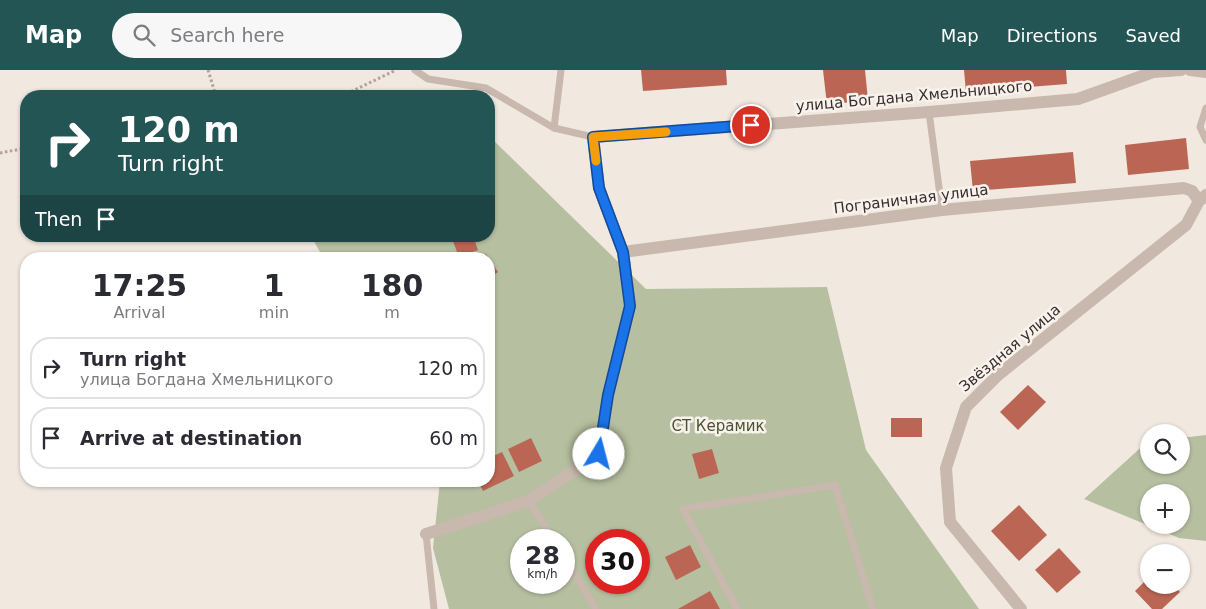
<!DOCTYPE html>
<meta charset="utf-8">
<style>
:root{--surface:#fff;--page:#f7f7f7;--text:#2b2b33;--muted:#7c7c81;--line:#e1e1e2;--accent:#245555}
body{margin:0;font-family:"DejaVu Sans",sans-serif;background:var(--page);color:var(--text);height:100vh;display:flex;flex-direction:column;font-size:19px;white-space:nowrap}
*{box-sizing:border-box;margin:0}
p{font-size:16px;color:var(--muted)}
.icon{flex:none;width:28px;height:28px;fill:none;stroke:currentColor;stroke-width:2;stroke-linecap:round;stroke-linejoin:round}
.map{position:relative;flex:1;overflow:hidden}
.panel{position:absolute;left:20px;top:182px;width:475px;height:235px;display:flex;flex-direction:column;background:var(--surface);border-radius:20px;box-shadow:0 1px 4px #0004}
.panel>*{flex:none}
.banner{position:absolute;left:20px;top:20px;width:475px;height:152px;border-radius:20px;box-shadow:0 1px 4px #0004;background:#245555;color:#fff;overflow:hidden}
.fabs{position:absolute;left:1140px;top:354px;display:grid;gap:10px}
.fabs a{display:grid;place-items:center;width:50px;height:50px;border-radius:50%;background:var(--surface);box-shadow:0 1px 4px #0004;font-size:25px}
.speed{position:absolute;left:510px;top:459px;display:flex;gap:10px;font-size:25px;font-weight:700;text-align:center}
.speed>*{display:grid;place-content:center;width:65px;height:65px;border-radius:50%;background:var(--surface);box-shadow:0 1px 4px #0004;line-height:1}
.speed small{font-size:12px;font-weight:400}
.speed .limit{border:8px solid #d22;background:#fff;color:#111}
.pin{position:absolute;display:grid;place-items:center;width:42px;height:42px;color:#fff;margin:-21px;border:2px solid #fff;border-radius:50%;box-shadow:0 1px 5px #0007}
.me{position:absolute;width:55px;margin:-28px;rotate:8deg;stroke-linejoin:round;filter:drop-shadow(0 0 4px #0008)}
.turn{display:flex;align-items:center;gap:18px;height:105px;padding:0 15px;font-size:22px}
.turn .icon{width:65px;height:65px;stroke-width:2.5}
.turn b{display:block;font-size:35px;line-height:42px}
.then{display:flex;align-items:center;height:48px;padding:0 15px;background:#0003;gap:10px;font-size:19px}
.eta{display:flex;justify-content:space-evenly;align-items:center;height:85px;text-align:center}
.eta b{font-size:30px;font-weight:700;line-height:35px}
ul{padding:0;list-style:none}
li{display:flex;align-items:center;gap:15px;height:62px;margin:0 10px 8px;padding:0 5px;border:2px solid var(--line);border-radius:20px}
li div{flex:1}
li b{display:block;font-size:19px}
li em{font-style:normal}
header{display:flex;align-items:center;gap:30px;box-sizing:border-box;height:70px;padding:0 25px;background:var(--accent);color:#fff}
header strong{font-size:24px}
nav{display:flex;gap:28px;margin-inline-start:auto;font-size:18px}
.search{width:350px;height:45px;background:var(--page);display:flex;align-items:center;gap:12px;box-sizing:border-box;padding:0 18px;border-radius:28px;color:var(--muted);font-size:19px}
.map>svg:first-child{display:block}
.green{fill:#b7bfa1;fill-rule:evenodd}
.building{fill:#bb6654}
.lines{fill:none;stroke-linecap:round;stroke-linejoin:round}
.path{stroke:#b4a297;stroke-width:3;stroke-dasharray:2.5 2.5;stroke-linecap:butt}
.lane{stroke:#c8b8ad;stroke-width:7}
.street{stroke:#c8b8ad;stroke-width:12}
.route-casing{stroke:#114b97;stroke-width:12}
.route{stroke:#1a73e8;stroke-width:9}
.slow{stroke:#f59e0b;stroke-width:9}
.labels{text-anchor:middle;stroke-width:5;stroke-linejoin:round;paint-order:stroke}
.street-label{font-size:15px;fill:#372e2b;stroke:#f9f2ec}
.park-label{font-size:15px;fill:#495331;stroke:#f9f2ec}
</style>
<header>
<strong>Map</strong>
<div class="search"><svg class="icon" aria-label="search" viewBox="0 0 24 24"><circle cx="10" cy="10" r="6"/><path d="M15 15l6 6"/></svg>Search here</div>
<nav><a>Map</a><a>Directions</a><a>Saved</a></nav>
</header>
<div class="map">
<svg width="1206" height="539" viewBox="0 0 1206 539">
<rect width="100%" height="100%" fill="#f1e8e0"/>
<g class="green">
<path d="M 489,67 L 491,68 L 646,219 L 827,217 L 866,380 L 979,539 L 449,539 L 433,478 L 440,411 L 489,411 L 489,189 L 324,189 L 311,166 L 489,166 ZM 521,470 L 564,470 L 564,512 L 521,512 ZM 596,470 L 639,470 L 639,512 L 596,512 Z"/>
<path d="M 1206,365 L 1206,471 L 1179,468 L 1084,429 L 1147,372 L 1149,372 L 1149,395 L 1181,395 L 1181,368 ZM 1149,422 L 1181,422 L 1181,455 L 1149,455 Z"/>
</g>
<g class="building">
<path d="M 641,0 L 726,0 L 727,15 L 643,21 Z"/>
<path d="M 823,0 L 865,0 L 868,30 L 827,35 Z"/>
<path d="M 964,0 L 1066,0 L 1067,14 L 966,22 Z"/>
<path d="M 1186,68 L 1189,99 L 1128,105 L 1125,75 Z"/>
<path d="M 1073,82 L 1076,113 L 973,121 L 970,91 Z"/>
<path d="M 451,166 L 473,166 L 478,180 L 459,187 Z"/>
<path d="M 486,184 L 498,202 L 489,209 L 489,189 L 478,189 Z"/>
<path d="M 1028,315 L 1046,332 L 1018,360 L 1000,342 Z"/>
<rect x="891" y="348" width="31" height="19"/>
<path d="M 531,368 L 542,391 L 519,402 L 508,379 Z"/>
<path d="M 712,379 L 719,403 L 699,409 L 692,384 Z"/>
<path d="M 502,382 L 514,406 L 483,421 L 478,411 L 489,411 L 489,388 Z"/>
<path d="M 384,411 L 396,411 L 386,416 Z"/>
<path d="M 1019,435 L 1047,465 L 1019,491 L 991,461 Z"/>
<path d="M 624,459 L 629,470 L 599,470 Z"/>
<path d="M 690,475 L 701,497 L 676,510 L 665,487 Z"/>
<path d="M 1059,478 L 1081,502 L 1057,523 L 1035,500 Z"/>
<path d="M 1149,507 L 1149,515 L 1174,515 L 1180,522 L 1162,539 L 1152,539 L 1135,521 Z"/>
<path d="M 710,521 L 720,539 L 678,539 Z"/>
</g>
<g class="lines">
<g class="path">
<path d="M 208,0 L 216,26"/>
<path d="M 342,26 L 396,0"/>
<path d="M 0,83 L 26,78"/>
</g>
<g class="lane">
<path d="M 415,0 L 428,9 L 486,18 L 554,58"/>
<path d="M 561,0 L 554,58 L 593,67"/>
<path d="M 1206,38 L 1200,57 L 1206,70"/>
<path d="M 929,42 L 942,140"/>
<path d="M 529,431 L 553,470"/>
<path d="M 426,464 L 434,539"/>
<path d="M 564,487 L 596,539"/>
<path d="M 737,539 L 683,439 L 835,415 L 873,539"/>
</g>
<g class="street">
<path d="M 1190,0 L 1206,2"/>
<path d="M 623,182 L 942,140 L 1184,118 L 1192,121 L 1199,131"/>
<path d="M 426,464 L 529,431 L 599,384 L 608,325 L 630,236 L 623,182 L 599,118 L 593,67 L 929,42 L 1078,29 L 1153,2 L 1181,0"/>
<path d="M 1021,539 L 950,452 L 946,398 L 966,337 L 998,305 L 1186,155 L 1199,131 L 1206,125"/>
</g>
</g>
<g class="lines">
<g class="route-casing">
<path id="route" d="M 599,384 L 608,325 L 630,236 L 623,182 L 599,118 L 593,67 L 751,55"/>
</g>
<use href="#route" class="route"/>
<path class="slow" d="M 596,91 L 593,67 L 666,62"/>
</g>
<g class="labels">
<g class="street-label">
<text transform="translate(914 26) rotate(-5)" y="5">улица Богдана Хмельницкого</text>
<text transform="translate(911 129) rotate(-7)" y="5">Пограничная улица</text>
<text transform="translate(1010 278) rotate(-40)" y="5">Звёздная улица</text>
</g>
<g class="park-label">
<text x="718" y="361">СТ Керамик</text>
</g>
</g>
</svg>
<div class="fabs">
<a><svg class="icon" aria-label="search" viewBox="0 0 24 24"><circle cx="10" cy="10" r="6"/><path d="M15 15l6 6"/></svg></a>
<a>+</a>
<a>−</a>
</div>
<div class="speed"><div>28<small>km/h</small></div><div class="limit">30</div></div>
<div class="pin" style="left:751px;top:55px;background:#d93025"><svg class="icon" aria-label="arrive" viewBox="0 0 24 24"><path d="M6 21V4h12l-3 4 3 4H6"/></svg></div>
<svg class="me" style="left:599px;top:384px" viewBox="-20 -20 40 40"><circle r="19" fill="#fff"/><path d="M0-13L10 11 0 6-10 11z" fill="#1a73e8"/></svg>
<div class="banner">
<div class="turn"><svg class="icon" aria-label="right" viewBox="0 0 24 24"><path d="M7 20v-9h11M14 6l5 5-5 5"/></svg><div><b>120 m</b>Turn right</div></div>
<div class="then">Then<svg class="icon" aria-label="arrive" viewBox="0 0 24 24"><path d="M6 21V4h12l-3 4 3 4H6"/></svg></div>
</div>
<section class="panel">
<div class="eta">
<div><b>17:25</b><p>Arrival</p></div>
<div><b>1</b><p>min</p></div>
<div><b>180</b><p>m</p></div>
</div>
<ul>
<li><svg class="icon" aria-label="right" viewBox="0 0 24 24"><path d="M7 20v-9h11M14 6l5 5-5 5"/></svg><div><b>Turn right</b><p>улица Богдана Хмельницкого</p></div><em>120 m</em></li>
<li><svg class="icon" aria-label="arrive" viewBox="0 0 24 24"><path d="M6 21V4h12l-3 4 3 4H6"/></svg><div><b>Arrive at destination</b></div><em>60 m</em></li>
</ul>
</section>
</div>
